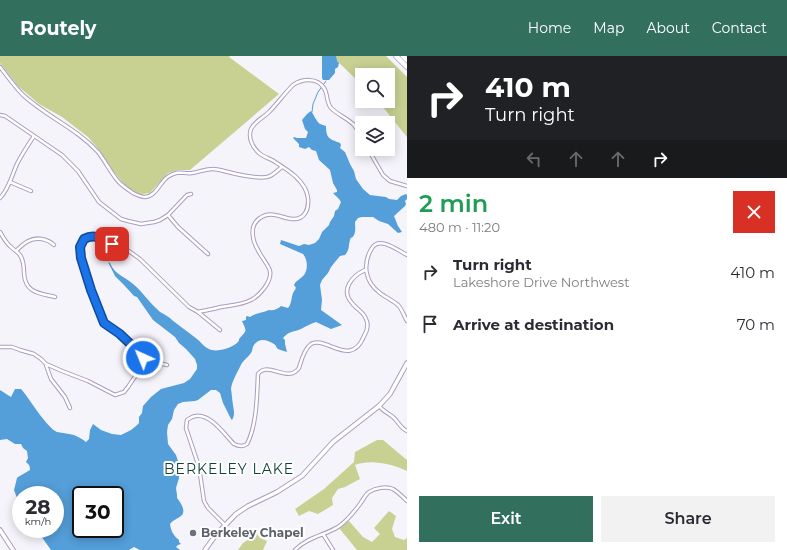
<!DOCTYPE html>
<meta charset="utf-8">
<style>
:root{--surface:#fff;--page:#f2f2f3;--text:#2b2b33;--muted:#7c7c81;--accent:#32705d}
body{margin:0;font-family:Montserrat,sans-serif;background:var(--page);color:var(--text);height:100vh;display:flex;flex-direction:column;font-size:15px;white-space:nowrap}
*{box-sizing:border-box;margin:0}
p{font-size:13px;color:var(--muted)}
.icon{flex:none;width:22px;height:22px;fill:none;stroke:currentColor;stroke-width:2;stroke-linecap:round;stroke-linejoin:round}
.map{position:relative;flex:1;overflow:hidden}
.sheet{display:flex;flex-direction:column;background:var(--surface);width:380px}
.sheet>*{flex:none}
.hud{background:#202124;color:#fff;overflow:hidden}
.buttons{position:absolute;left:355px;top:12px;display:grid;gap:8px}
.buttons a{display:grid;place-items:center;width:40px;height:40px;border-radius:0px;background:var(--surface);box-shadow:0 2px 10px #0003;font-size:20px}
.speed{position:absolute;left:12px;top:430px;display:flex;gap:8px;font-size:20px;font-weight:700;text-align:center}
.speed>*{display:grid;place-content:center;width:52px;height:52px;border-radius:50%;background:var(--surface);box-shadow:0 2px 10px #0003;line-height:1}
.speed small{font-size:10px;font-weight:400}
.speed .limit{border:2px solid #111;border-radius:6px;background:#fff;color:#111}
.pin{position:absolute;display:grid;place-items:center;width:34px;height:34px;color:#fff;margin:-17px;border-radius:8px;box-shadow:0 2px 6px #0006}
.me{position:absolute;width:44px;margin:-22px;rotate:316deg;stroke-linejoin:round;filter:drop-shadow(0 0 3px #0008)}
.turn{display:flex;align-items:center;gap:14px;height:84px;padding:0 12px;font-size:18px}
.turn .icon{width:52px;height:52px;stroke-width:2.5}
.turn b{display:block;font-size:28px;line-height:34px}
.lanes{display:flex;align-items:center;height:38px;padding:0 12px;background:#0003;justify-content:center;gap:20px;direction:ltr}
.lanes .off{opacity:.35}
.round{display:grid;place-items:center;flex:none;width:42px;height:42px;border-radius:0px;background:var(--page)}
.headline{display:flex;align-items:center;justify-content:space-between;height:68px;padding:0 12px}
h1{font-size:24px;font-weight:600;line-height:30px;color:#1e9e55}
.action{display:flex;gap:8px;margin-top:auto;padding:8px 12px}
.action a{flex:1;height:46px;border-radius:0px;background:var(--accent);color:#fff;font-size:16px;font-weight:600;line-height:46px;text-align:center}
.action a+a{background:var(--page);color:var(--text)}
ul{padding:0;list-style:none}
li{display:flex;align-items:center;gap:12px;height:52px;padding:0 12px}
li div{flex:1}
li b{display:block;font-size:15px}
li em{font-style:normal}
header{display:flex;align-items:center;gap:24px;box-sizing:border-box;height:56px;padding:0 20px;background:var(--accent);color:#fff}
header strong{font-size:19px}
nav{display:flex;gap:22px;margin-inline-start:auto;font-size:14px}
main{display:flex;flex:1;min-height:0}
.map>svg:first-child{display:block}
.green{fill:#c8d192}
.water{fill:#549ed9;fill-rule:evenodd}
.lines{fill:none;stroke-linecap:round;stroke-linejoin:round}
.stream{stroke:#549ed9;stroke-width:1}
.minor-casing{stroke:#ab9dbe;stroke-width:4.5}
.tertiary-casing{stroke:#ab9dbe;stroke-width:5.5}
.trunk-casing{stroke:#ab9dbe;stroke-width:6}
.minor{stroke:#fff;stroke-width:2.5}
.tertiary{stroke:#fff;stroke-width:3.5}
.trunk{stroke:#fff;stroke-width:4.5}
.route-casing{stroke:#114b97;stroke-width:10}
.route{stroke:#1a73e8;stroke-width:7}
.worship-dot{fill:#6b7280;stroke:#fff;stroke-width:1.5}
.labels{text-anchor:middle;stroke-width:4;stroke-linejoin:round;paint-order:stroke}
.worship-label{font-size:12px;font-weight:bold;fill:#5b616d;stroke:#fff;text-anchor:start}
.quarter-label{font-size:14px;letter-spacing:1px;fill:#0f4335;stroke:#fff}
</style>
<header>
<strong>Routely</strong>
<nav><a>Home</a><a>Map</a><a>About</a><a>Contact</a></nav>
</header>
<main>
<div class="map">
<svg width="407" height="494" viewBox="0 0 407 494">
<rect width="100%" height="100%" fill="#f6f4fb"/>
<g class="green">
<path d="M 0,0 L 230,0 L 229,1 L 279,38 L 190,114 L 178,114 L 168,117 L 150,137 L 143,138 L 135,137 L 125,129 L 113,115 L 100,95 L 88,81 L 62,61 L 39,48 L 18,30 L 0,7 Z"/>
<path d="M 332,0 L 386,0 L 407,21 L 407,81 L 378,45 L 388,45 L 388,19 L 362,19 L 362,29 Z"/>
<path d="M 377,384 L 383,384 L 407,404 L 407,415 C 392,408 371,403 355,409 L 360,423 L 345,431 L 338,433 L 332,442 L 333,449 L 318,458 L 309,455 L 299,460 L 295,453 L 324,433 L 354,406 L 355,396 Z"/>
<path d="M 389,455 L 396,460 L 392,473 L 395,481 L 404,484 L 407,482 L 407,494 L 357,494 L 339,472 L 349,465 L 363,481 L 372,486 L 380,478 L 374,472 Z"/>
<path d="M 257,478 L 260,482 L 267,485 L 263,494 L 238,494 L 243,487 Z"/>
</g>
<g class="water">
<path d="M 322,0 L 336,0 L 337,5 L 339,7 L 338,11 L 335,13 L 335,17 L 329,24 L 323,24 L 322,22 Z"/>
<path d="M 311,55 C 314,59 316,65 320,68 C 322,69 324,69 326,70 C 326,83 330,83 340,87 L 341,89 L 340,92 L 345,96 L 350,108 L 354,115 L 356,123 L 363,133 L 370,139 L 386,141 L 389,143 L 397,144 L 401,140 L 406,138 L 407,139 L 407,143 L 405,145 L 406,148 L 405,150 L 394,160 L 398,170 L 402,176 L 398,177 L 388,168 L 379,165 L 373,161 L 362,161 L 358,162 L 355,166 C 355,170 356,175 354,179 C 352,183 351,180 350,184 C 348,191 350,193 345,199 L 340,200 L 335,206 L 331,211 L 328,217 L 322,224 L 320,229 L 322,244 L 321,254 L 342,269 L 331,273 L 316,266 C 310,268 306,270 301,273 C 294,276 289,275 283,282 L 285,284 L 285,288 L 287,296 C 284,295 280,294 278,293 C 275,290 277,290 274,288 C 268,284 259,281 254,289 C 252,291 253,294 251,297 C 248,301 245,303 242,307 C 239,313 231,327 231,333 C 232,338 232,344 233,349 C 234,355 235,359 232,364 L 231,363 L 223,347 L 220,337 L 216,334 L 211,334 L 198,344 L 195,345 L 183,346 L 178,348 L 174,354 L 172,363 L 168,369 L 167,376 L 168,388 L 176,399 L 178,405 L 179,422 L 176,432 L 177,439 L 177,442 C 180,446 187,455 181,460 C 177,463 173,464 170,468 C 171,475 173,479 179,484 L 179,486 L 181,488 L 178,489 L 176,491 L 180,494 L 140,494 L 134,491 L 129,494 L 51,494 L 36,473 L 55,473 L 55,439 L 21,439 L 21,453 L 19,449 L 15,445 L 17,442 L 14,434 L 17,422 L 18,421 L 30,414 C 30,409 29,409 26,406 L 28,402 L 27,395 L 23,392 L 21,388 L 15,388 L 7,383 L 0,384 L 0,334 L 11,341 L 15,333 L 21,333 C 30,343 46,371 57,376 C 61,377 65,377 69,378 C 76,379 81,382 86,386 L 89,383 L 90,374 L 93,368 L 101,374 L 112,378 L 121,379 L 131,374 L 136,370 L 139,367 L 139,361 L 142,357 L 143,350 L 151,341 L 161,333 L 184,327 L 190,323 L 197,313 L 197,309 L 195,303 L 186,293 L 179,287 L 175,281 L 153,264 L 137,241 L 134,240 L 124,229 L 115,220 L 108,206 L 110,207 C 115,219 124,220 133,228 C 142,235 148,245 157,253 C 161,258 168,259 172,264 C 180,270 189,277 197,283 C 201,286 204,291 209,293 C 216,297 232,292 238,286 C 239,285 239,284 239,283 C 247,274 247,276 242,265 L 246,264 L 246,261 L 247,260 L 250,261 C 256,257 262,257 269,254 C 273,255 278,253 281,250 L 288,252 C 292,247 291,242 293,237 C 294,235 295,234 296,232 L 294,229 C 296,224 301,223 304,219 C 308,213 308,204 303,198 L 280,188 L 281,184 L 299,190 L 304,188 L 309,189 L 315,187 L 319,183 L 322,176 L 329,169 L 330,166 L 334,160 L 335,155 L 338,153 L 341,146 L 339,143 L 333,137 L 337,136 L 337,134 L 333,127 L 330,114 L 319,104 L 316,95 L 312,94 L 309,91 L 305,93 L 299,91 L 299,88 L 293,82 L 294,81 L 297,82 L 306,82 L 308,76 L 305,73 L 302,64 L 307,58 ZM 81,439 L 115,439 L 115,473 L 81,473 Z"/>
</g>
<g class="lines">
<path class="stream" d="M 312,56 L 313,48 L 318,36 L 326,25"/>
<g class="minor-casing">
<g id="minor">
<path d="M 0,11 C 8,21 15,31 23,39 C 47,61 76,72 98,96 C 105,105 110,115 117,124 C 121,129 127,133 133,137 C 137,139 141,141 145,141 C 157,140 160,125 169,120 C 179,114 183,118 192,117 C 199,116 206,113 213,113 C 218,113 223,115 228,116 C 236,118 262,124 270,120 C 274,118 278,114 282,111"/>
<path d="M 0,59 L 5,60 L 62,99 L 78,115 L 99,146 L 121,163 L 128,165 L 141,168 L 154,166 L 160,164 L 168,159 L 187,139 L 191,138"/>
<path d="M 368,93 L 383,119 L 390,125 L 407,130"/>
<path d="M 10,126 L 31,135"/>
<path d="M 0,142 C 9,133 12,119 17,108 C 22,98 28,89 34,80"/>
<path d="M 168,159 L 178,171 L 208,198"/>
<path d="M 0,176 C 3,181 6,187 11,191 C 14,194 17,195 20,199 C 24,205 24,211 24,217 C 25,237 39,237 55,241"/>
<path d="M 16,195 C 24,187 31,181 42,183 C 47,184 50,185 54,189"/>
<path d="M 407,199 C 397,194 380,180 372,192 C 362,208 365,226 380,237 C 385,241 392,244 398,249 C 402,253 404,260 407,265"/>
<path d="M 198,256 L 220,274"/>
<path d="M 0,291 L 12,291 L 20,294 L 34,298 L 41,303 L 46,308 L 62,315 L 88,325 L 115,339 L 124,336 L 128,331 L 142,310 L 145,304 L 140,297 L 120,278 L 104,267 L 91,234 L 81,202 L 81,191 L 84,183 L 89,180 L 97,181 L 112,188 L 126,193 L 140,203 L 189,251 L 198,256 C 206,254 214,253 221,251 C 232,249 241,249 251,244 C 259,240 272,226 270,215 C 268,208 261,201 258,194 C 252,184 249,169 260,162 C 271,154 281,162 292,163 C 305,164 309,153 308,142 C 306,124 286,113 272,104 C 268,102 262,100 259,97 C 252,91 248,81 251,73 C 255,65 263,62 269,56 C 277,48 284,38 293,29 C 302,23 317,21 324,32 C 328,38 326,46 331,52 C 338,59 347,62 354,69 C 357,73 360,78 362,82"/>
<path d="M 145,304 L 167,309"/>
<path d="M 46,309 L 51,323 L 65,341 L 70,352"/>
<path d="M 379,350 C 383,355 388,357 393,361 C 398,365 400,372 407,375"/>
<path d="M 225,469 L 208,452 L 204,445 L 199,411 L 186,372 L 187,364 C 190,362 193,360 196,360 C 211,358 225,379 234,388 C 238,390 243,391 247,388 C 257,369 257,339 258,318 C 268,304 288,328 299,312 C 301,305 304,293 311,288 C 325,279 351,313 364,280 C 367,275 369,269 366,263 C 364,256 356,253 352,247 C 340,234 352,220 365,214"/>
<path d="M 323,478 L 333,494"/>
<path d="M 295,494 C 306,482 325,479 338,471 C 347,465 354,456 360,448 C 363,444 365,439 369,436 C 375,432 386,430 393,433 C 398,436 403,441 407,445"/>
</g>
</g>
<g class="tertiary-casing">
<g id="tertiary">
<path d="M 0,474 L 13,494"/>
<path d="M 205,494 L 215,480 L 236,458 L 248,450 L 277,436 L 302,420 L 333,386 L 379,350 L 390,338 L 407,307"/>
</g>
</g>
<g class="trunk-casing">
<g id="trunk">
<path d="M 396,0 L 407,11"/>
<path d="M 403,0 L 407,4"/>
</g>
</g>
<use href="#minor" class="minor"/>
<use href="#tertiary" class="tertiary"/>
<use href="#trunk" class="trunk"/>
</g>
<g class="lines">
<g class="route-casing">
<path id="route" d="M 112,188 C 102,183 95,177 84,183 L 80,191 L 81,202 L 91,234 L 104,267 L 120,278 L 140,297 L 143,302"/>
</g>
<use href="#route" class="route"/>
</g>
<circle class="worship-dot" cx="193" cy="477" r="4"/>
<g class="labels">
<g class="worship-label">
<text x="201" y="481">Berkeley Chapel</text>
</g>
<g class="quarter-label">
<text x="229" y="418">BERKELEY LAKE</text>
</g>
</g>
</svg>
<div class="buttons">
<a><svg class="icon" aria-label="search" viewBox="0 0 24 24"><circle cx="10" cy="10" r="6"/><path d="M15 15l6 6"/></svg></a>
<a><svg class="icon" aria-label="layers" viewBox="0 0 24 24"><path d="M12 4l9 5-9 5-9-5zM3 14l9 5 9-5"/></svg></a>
</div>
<div class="speed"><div>28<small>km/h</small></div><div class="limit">30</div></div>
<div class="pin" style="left:112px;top:188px;background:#d93025"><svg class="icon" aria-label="arrive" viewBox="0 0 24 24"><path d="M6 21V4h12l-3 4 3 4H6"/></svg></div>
<svg class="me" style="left:143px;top:302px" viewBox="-20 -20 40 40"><circle r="17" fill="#1a73e8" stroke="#fff" stroke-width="3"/><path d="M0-11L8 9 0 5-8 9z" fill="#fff"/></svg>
</div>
<section class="sheet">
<div class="hud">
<div class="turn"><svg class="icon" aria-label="right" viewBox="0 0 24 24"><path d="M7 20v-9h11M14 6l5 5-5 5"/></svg><div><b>410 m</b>Turn right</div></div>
<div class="lanes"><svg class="icon off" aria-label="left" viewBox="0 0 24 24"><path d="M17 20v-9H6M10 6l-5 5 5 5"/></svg><svg class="icon off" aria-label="ahead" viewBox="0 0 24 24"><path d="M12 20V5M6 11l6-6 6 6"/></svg><svg class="icon off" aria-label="ahead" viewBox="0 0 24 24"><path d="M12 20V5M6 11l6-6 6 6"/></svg><svg class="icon" aria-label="right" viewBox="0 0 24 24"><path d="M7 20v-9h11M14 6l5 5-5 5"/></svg></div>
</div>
<div class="headline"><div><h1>2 min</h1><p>480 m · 11:20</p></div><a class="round" style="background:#d93025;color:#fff"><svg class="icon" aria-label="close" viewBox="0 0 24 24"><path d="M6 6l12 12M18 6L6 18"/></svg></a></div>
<ul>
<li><svg class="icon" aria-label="right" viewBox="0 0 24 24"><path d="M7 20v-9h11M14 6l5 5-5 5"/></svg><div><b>Turn right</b><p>Lakeshore Drive Northwest</p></div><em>410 m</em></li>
<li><svg class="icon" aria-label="arrive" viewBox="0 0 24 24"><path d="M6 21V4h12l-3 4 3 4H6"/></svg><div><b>Arrive at destination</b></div><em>70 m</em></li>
</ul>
<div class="action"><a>Exit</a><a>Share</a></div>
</section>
</main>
